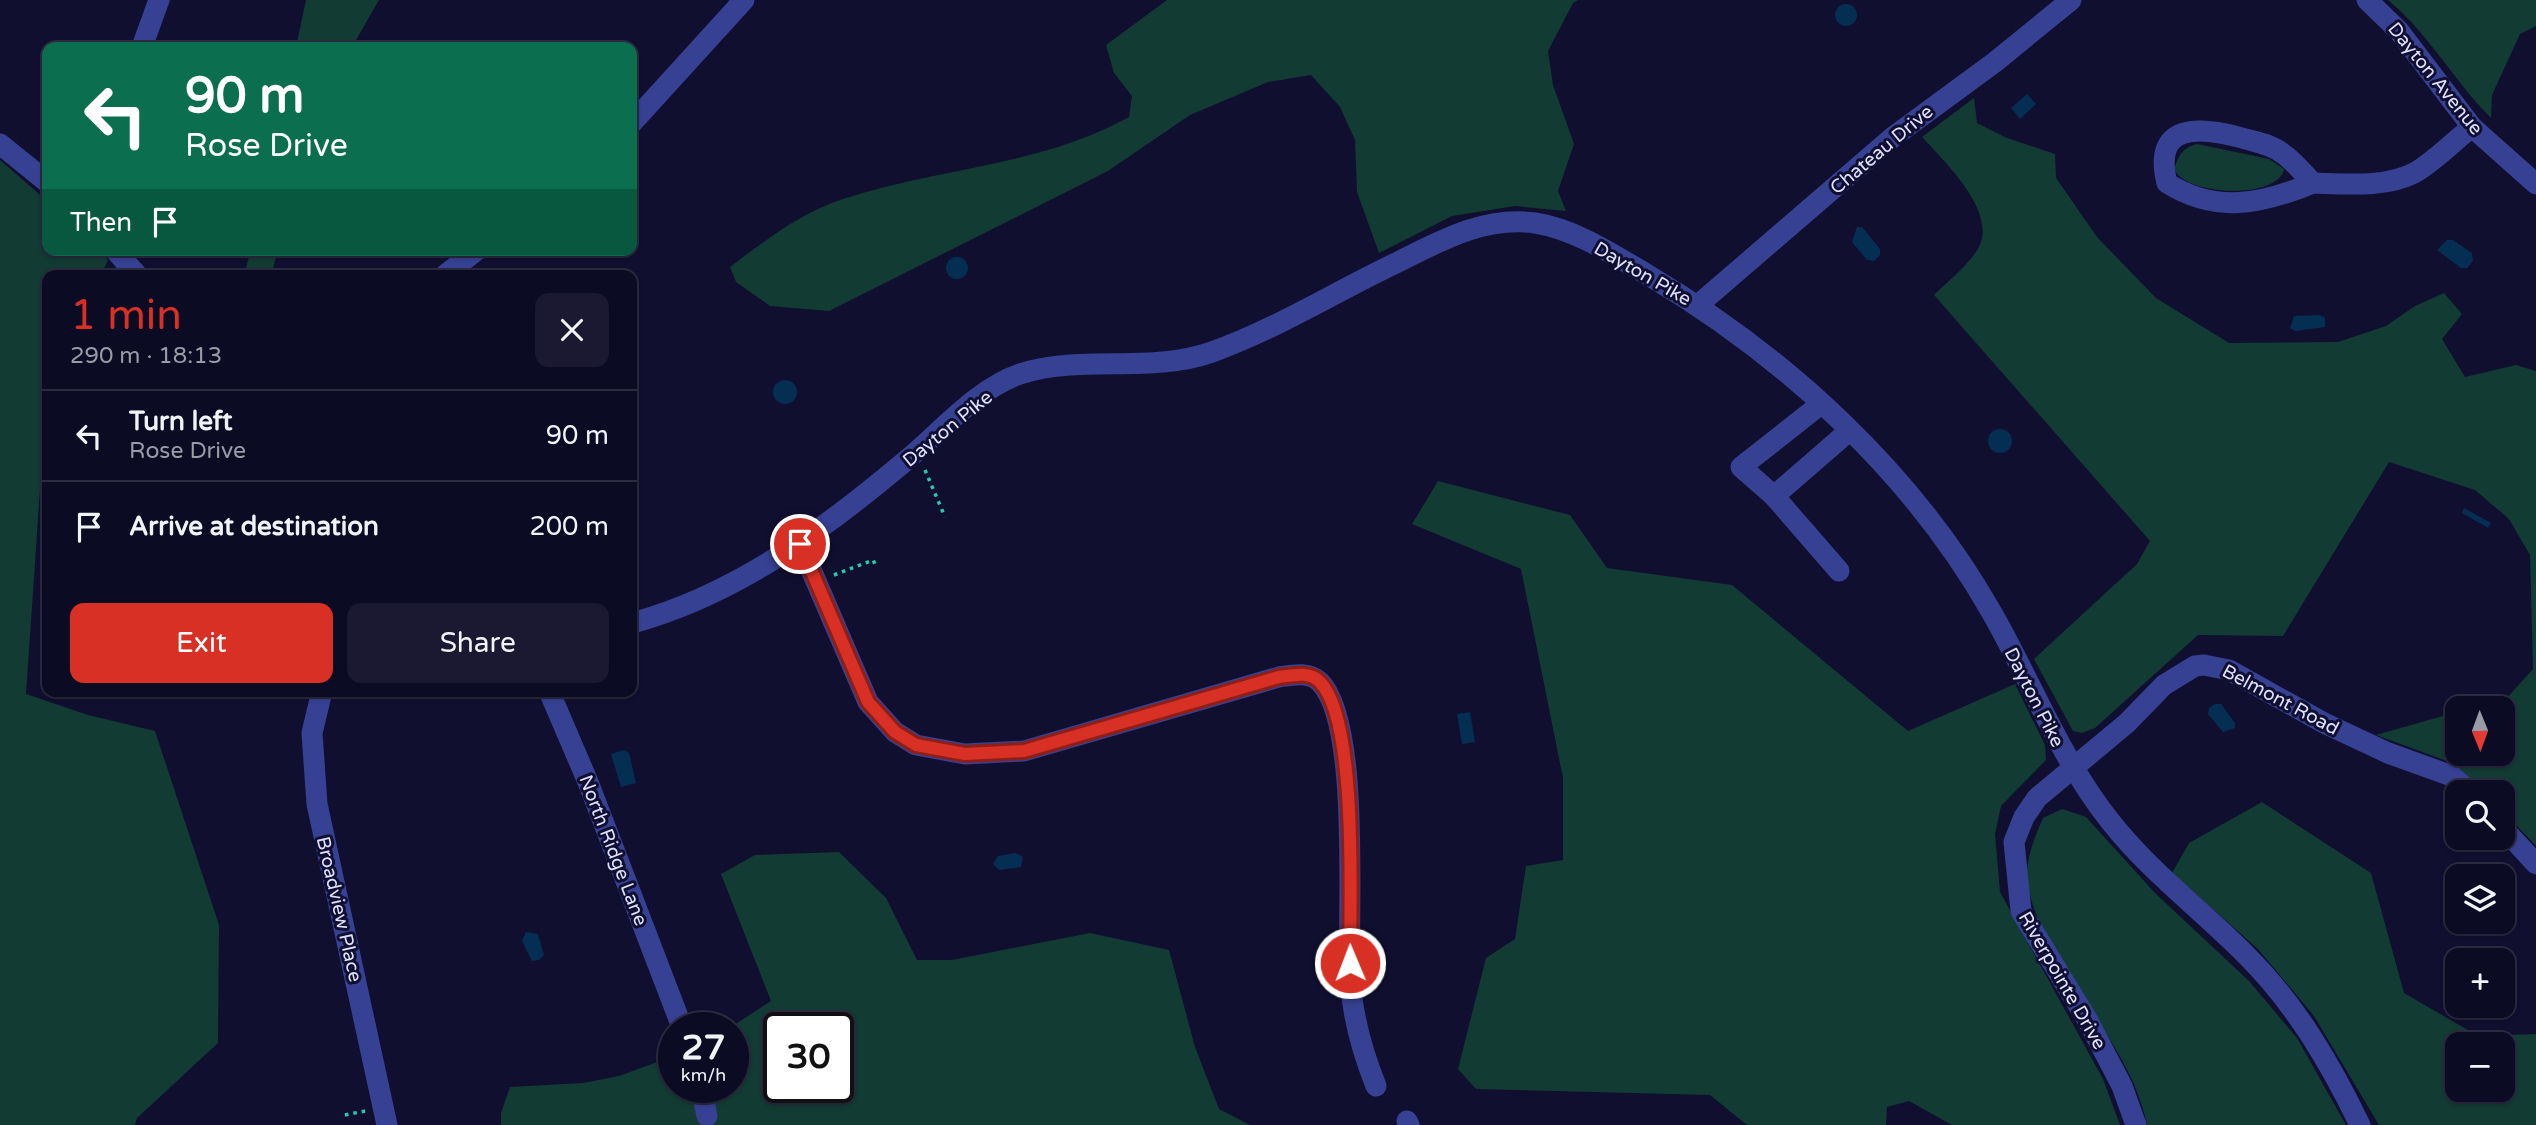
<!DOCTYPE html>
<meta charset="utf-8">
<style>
:root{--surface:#0c0b24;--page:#1a1931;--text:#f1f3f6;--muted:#9a9ba6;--line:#2c2b41;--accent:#d93025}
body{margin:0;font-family:"Varela Round",sans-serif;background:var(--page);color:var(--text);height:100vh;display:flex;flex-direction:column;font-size:26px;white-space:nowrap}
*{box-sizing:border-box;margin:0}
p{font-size:23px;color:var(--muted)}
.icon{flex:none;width:38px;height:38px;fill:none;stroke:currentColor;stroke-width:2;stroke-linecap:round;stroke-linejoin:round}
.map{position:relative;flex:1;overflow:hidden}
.sheet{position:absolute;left:42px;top:270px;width:595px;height:427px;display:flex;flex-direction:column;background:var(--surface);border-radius:14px;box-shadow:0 2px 5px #0004,0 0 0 2px var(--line)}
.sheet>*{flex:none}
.top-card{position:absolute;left:42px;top:42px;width:595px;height:214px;border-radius:14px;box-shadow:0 2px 5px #0004,0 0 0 2px var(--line);background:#0b6e4f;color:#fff;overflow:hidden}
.needle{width:46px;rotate:179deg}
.controls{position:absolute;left:2445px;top:696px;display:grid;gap:14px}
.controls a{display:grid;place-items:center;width:70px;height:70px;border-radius:14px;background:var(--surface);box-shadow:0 2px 5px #0004,0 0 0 2px var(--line);font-size:35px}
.speed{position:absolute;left:658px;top:1012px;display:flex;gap:14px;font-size:35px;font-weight:700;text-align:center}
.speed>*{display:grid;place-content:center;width:91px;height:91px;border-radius:50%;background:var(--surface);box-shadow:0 2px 5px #0004,0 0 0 2px var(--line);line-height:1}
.speed small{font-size:18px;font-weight:400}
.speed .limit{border:4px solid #111;border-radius:10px;background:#fff;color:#111}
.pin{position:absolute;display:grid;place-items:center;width:60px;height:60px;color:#fff;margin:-30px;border:4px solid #fff;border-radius:50%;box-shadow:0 2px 7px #0007}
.me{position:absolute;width:77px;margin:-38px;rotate:359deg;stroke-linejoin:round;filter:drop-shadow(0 0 5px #0008)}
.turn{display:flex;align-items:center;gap:24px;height:147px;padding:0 28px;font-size:32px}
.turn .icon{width:91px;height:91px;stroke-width:2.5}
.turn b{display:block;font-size:49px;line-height:60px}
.then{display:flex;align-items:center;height:66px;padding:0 28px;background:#0003;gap:14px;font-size:26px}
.round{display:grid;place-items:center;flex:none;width:74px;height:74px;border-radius:14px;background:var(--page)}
.summary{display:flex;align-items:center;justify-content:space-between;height:119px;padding:0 28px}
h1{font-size:42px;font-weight:600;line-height:52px;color:var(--accent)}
.primary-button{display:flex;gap:14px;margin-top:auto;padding:14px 28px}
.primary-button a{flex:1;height:80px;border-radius:14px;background:var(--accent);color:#fff;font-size:28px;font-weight:600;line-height:80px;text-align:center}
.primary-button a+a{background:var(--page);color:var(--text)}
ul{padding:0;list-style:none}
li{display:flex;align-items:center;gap:21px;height:91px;padding:0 28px;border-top:2px solid var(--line)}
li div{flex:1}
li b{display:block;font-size:26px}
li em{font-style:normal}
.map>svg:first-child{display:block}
.green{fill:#123b33;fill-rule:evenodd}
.water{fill:#052e53}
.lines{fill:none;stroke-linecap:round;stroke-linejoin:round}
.path{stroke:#24cda8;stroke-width:3.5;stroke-dasharray:3.5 5;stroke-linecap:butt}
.minor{stroke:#364193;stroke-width:21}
.route-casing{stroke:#8d1f18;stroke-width:18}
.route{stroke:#d93025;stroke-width:12}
.labels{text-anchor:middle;stroke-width:6;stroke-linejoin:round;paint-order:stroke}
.street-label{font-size:19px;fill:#dee0ff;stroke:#100f30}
</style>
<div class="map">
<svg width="2536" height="1125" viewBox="0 0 2536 1125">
<rect width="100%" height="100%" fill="#100f30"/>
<g class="green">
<path d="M 306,0 L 379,0 L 352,47 L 296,47 Z"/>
<path d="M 1167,0 L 1578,0 L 1573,3 L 1548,51 L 1553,85 L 1574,144 L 1558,191 L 1566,211 L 1515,206 L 1452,216 L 1379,253 L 1357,192 L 1355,140 L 1340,107 L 1311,75 L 1268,82 L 1190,115 L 1108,171 L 829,311 L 770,306 L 736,282 L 730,267 C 766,240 800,213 843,199 C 937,168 1041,166 1129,117 L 1132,96 L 1114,73 L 1106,45 Z"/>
<path d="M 2388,0 L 2536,0 L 2536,26 L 2520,34 L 2492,95 L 2491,118 C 2454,81 2429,34 2388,0 Z"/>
<path d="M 1974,98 L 1977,123 L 2007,138 L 2055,154 L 2056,178 L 2097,237 L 2156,298 L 2229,343 L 2338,342 L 2386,326 L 2415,306 L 2444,293 L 2462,314 L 2442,339 L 2465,377 L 2516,365 L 2536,371 L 2536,846 L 2503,811 L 2502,793 L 2485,793 L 2447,761 L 2376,735 L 2457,712 L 2457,754 L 2502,754 L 2502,709 L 2469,709 L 2506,699 L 2533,669 L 2530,555 L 2509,519 L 2475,490 L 2389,462 L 2283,636 L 2198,635 L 2095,728 L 2082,733 L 2073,731 L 2034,659 L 2137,564 L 2150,541 L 1934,295 C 1948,281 1969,265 1979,247 C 1997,211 1944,161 1922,137 Z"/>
<path d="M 2197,144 L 2269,159 L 2284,169 C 2279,199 2186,197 2174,169 C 2179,155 2182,148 2197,144 Z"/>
<path d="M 0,160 L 47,201 L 47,250 L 98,250 L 108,260 L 101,275 L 47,275 L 47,387 L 26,694 L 88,715 L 155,731 L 219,925 L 218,1043 L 137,1118 L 135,1125 L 0,1125 Z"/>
<path d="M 251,250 L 278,250 L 271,275 L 244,275 Z"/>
<path d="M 1438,481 L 1570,515 L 1607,568 L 1732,585 L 1908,731 L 2015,684 L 2045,745 L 2046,760 L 2001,806 L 1995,834 L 2000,892 L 2103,1079 L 2120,1125 L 1952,1125 L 1909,1101 L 1887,1107 L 1886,1125 L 1747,1125 L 1710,1095 L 1476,1089 L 1458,1069 L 1486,958 L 1515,939 L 1526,866 L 1563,860 L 1563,778 L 1521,569 L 1412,524 Z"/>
<path d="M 2262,802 L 2371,873 L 2404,993 L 2478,1036 L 2536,1034 L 2536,1125 L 2379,1125 L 2314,1016 L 2258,949 L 2172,873 L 2189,843 ZM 2457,1045 L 2502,1045 L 2502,1090 L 2457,1090 Z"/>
<path d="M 2062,809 L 2086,817 L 2155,893 L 2249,981 L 2297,1038 L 2346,1125 L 2147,1125 C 2129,1036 2046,975 2028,886 C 2024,862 2034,839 2043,818 Z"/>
<path d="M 839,852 L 886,898 L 917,960 L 952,960 L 1090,933 L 1169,950 L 1195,1047 L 1219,1109 L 1250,1125 L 501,1125 L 501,1113 L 510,1087 L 583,1083 L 619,1076 L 674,1056 L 674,1087 L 733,1087 L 731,1027 L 771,1001 L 721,874 L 755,855 ZM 779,1027 L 838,1027 L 838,1087 L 779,1087 Z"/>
</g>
<g class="water">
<circle cx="1846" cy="15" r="11"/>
<path d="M 2027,94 L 2036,104 L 2020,119 L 2011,108 Z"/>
<path d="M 1857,227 L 1862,227 L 1880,249 L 1880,255 L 1874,261 L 1867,260 L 1852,242 Z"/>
<path d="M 2447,240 L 2453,240 L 2472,253 L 2473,261 L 2467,268 L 2461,268 L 2437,250 Z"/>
<circle cx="957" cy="268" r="11"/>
<path d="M 2320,315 L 2325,318 L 2325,327 L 2295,331 L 2290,328 L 2294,316 Z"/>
<circle cx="785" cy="392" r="12"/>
<circle cx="2000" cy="441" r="12"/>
<path d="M 2464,508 L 2491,523 L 2488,528 L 2462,513 Z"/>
<path d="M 2215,704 L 2221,704 L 2235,723 L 2235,728 L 2223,732 L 2208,714 L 2209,708 Z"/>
<path d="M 1470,712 L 1475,742 L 1462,744 L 1457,714 Z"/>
<path d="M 624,750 L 629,753 L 636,783 L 621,787 L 611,754 Z"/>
<path d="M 1016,853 L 1023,857 L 1021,867 L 999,870 L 993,864 L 998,856 Z"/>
<path d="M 526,932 L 538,934 L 544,955 L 539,960 L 532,961 L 522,941 Z"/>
</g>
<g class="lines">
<g class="path">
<path d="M 925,470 L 945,517"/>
<path d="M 834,575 L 873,560 L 875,564"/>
<path d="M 345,1115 L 365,1111"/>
</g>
<g class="minor">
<path d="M 2367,0 L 2399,31 L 2472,127 L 2536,184"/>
<path d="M 142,47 L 159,0"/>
<path d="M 632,123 L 744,0"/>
<path d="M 0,144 L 47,182"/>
<path d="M 2313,183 C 2262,204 2216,214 2167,183 C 2152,123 2199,126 2242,138 C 2255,142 2271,144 2282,153 C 2294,161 2303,173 2313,183 C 2346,184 2387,188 2416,172 C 2436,160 2454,141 2472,127"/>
<path d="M 115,250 L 137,275"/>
<path d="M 445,275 L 477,250"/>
<path d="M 1698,305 L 1893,137 L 1995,62 L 2071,0"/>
<path d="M 1821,404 L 1741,467 L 1774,496 L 1839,571"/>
<path d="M 1774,496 L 1849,431"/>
<path d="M 800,544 L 868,702 L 895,732 L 916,745 L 965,754 L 1024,751 L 1279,677 C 1292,675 1309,671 1320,682 C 1361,724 1347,915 1350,977 C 1352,1014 1362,1051 1376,1086"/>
<path d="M 632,623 C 735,595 822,531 903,463 C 939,434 976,389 1020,374 C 1082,354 1150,374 1212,352 C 1276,329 1335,292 1396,263 C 1440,241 1484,216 1535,223 C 1575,229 1614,255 1648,275 C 1787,358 1912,472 1992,613 C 2032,683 2060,758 2110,821 C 2150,872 2202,910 2247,956 C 2296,1005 2330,1063 2360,1125"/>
<path d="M 322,691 L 312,733 L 317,804 L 387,1125"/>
<path d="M 549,691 L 588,782 L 682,1027"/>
<path d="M 2502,827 L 2536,864"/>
<path d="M 701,1087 L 707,1116"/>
<path d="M 1407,1121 L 1409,1125"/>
<path d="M 2136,1125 L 2122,1086 L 2088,1021 L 2021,911 L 2014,842 L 2024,817 L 2037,798 L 2127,723 L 2164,685 L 2195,666 L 2204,665 L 2229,670 L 2324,723 L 2388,753 L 2452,776 L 2471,793"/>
</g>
</g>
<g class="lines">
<g class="route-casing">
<path id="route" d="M 800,544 L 868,702 L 895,732 L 916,745 L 965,754 L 1024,751 L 1279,677 C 1293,675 1310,671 1320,682 C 1358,721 1350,905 1350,963"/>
</g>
<use href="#route" class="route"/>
</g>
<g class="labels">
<g class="street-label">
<text transform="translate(2436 78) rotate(51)" y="7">Dayton Avenue</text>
<text transform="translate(1881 149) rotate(-40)" y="7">Chateau Drive</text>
<text transform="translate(1643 273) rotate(30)" y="7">Dayton Pike</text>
<text transform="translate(947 428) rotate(-39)" y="7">Dayton Pike</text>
<text transform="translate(2035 697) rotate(63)" y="7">Dayton Pike</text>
<text transform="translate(2281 699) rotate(28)" y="7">Belmont Road</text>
<text transform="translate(614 850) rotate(69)" y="7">North Ridge Lane</text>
<text transform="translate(340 909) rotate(77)" y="7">Broadview Place</text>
<text transform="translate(2063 980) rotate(60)" y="7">Riverpointe Drive</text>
</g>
</g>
</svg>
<div class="controls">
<a><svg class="needle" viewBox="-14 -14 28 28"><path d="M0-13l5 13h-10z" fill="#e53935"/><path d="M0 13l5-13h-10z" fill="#9a9ba6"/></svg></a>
<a><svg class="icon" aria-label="search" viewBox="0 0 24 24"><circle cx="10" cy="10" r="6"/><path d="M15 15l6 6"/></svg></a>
<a><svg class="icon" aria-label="layers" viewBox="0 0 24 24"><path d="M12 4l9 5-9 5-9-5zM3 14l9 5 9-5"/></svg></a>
<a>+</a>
<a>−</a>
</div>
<div class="speed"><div>27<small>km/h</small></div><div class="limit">30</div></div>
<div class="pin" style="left:800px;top:544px;background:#d93025"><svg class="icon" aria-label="arrive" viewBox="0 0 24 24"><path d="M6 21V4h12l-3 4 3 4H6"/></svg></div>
<svg class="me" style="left:1350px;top:963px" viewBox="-20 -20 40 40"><circle r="17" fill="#d93025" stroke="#fff" stroke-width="3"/><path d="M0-11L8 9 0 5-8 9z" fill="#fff"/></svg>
<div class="top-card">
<div class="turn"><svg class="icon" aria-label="left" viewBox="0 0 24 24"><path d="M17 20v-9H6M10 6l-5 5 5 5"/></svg><div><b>90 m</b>Rose Drive</div></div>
<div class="then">Then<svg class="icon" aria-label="arrive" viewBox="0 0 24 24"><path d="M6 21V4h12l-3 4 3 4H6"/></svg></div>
</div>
<section class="sheet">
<div class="summary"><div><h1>1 min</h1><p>290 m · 18:13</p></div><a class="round"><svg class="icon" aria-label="close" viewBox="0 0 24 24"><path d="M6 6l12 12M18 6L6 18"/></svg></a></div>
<ul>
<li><svg class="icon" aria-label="left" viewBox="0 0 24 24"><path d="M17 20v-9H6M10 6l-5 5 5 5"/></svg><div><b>Turn left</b><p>Rose Drive</p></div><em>90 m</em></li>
<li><svg class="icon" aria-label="arrive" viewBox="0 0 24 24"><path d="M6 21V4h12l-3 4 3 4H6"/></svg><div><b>Arrive at destination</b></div><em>200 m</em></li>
</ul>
<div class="primary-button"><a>Exit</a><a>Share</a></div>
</section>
</div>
